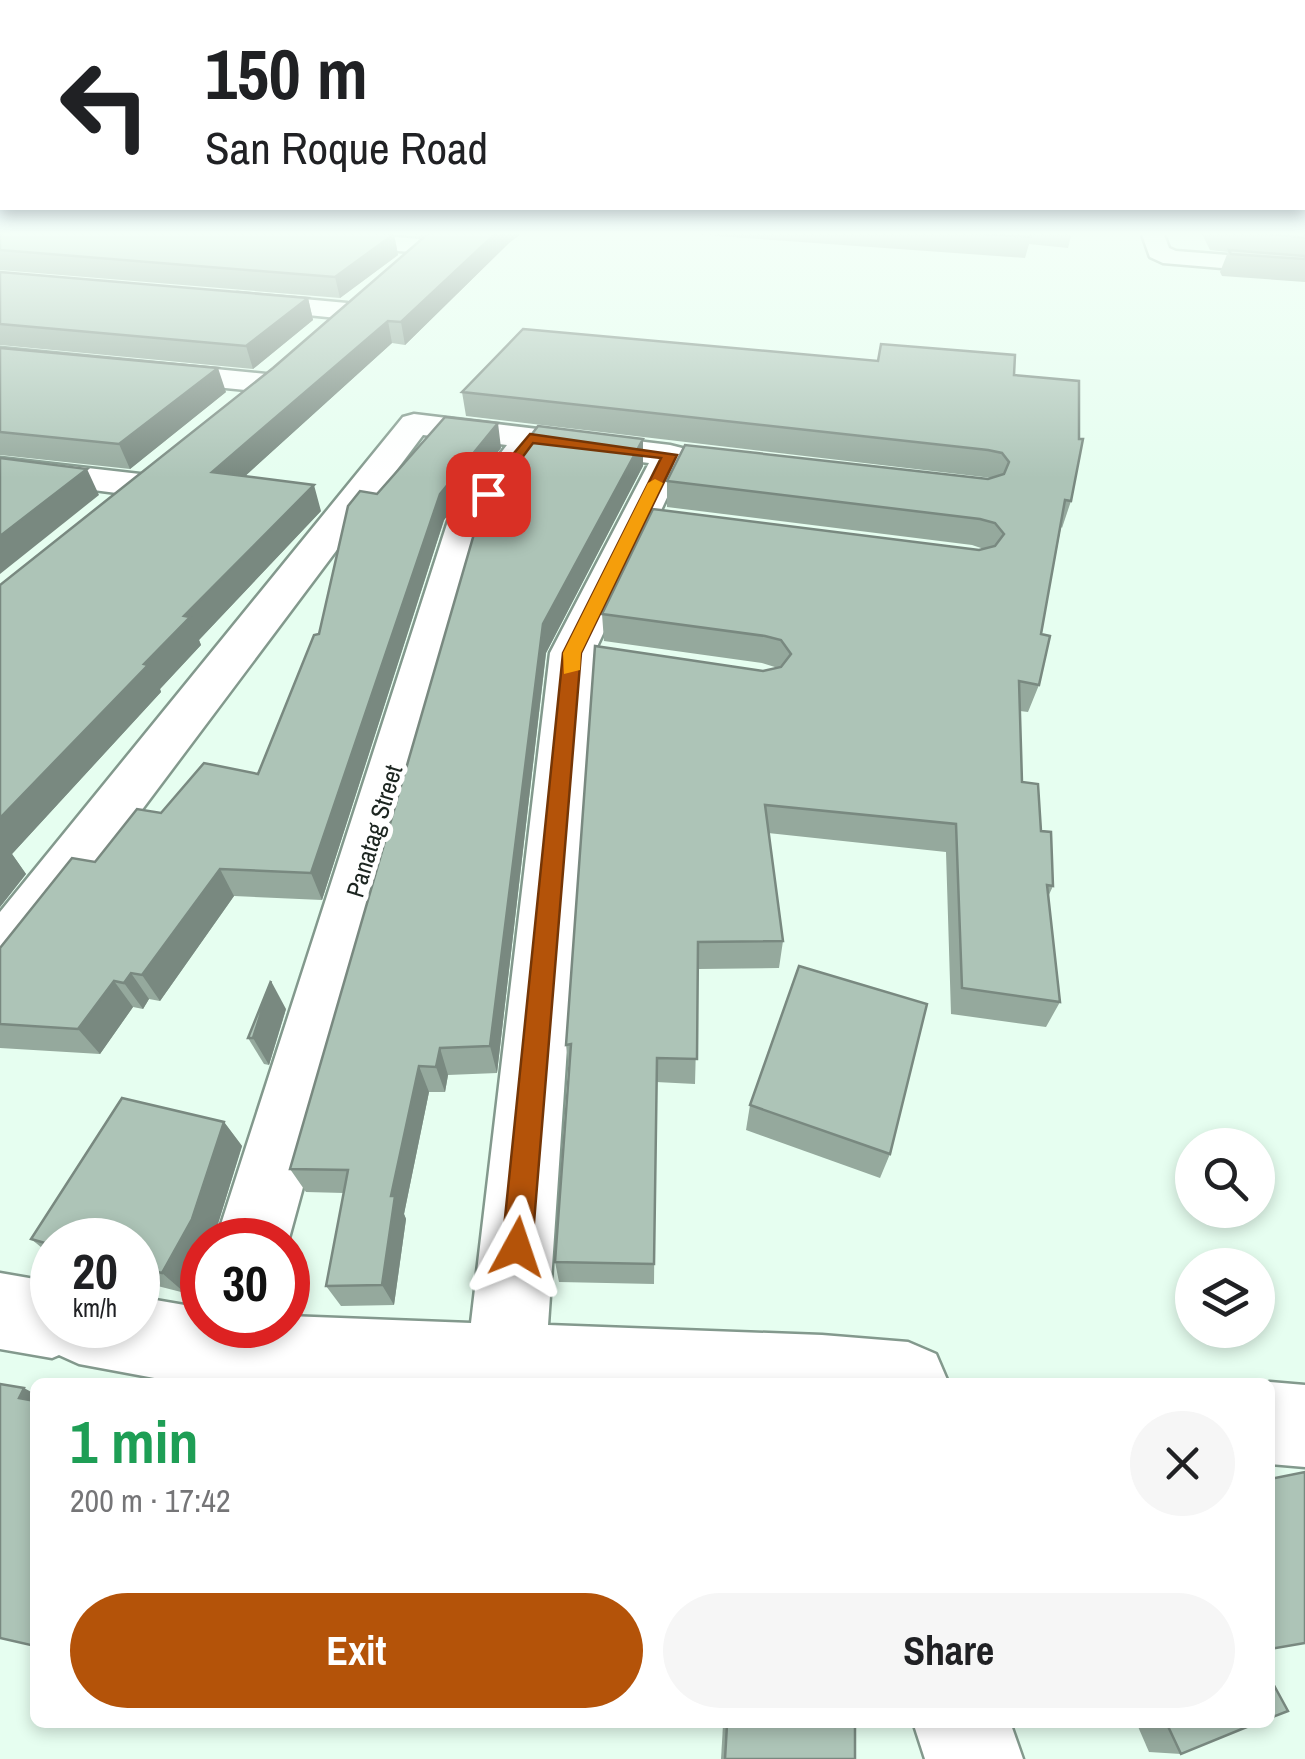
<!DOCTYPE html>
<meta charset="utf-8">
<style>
:root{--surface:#fff;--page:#f6f6f6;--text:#202124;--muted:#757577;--accent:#b45309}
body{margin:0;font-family:"Archivo Narrow",sans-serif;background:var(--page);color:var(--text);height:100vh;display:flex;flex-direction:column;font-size:38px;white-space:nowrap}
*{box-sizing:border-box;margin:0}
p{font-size:32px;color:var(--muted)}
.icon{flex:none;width:55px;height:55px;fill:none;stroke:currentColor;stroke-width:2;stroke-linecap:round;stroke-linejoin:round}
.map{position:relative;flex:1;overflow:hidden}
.sheet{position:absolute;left:30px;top:1378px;width:1245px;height:350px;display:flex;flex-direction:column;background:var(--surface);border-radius:15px;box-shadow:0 5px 15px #0003}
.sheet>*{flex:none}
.guide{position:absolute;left:0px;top:0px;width:1305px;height:210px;box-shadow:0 5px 15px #0003;background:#fff;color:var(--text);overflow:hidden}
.controls{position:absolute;left:1175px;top:1128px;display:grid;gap:20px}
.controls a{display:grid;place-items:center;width:100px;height:100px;border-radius:50%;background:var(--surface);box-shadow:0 5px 15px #0003;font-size:50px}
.speed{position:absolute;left:30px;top:1218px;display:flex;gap:20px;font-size:50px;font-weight:700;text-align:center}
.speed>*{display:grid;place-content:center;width:130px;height:130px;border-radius:50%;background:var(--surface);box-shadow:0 5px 15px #0003;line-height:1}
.speed small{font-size:25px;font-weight:400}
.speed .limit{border:15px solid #d22;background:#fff;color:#111}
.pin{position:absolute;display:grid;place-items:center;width:85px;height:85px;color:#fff;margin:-42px;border-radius:20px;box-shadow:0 5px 15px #0006}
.me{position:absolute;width:110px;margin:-55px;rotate:5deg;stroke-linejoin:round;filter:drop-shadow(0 0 8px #0008)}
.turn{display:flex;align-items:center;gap:35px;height:210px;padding:0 40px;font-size:45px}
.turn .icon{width:130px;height:130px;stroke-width:2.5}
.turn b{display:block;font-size:70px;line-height:85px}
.round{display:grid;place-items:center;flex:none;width:105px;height:105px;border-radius:52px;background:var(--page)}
.headline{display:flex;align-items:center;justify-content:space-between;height:170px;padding:0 40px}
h1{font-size:60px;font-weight:700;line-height:75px;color:#1e9e55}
.primary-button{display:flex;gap:20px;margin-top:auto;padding:20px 40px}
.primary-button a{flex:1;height:115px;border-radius:60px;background:var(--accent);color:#fff;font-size:40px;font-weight:700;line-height:115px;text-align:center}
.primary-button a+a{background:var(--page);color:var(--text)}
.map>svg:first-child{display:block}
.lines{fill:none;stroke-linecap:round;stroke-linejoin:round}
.minor-casing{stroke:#83998d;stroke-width:5}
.tertiary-casing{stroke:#83998d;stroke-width:5}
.minor{fill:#fff;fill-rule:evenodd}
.tertiary{fill:#fff;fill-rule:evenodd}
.wall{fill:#95a99d}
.shaded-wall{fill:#798980}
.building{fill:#adc4b7;stroke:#798980;stroke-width:2.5}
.route{fill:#b45309;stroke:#753606;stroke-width:2.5}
.slow{fill:#f59e0b}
.labels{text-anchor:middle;stroke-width:10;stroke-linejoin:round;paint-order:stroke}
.street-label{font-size:25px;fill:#1c2520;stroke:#fff}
</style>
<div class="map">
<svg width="1305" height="1759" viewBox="0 0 1305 1759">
<rect width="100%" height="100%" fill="#e6fef0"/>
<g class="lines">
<g class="minor-casing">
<g id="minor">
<path d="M 1141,232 L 1163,232 L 1169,248 L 1176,251 L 1305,261 L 1305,275 L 1163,263 L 1150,257 Z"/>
<path d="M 237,293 L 347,303 L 360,311 L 347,319 L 228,307 L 224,301 Z"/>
<path d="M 0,348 L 266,374 L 281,383 L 266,392 L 0,366 Z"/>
<path d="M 414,414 L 670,445 L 682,448 L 687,455 L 594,653 L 548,1325 L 822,1335 L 908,1342 L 936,1354 L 948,1382 L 176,1382 L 79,1364 L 59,1355 L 52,1358 L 0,1349 L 0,1273 L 52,1282 L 52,1325 L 138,1325 L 138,1297 L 202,1308 L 202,1325 L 288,1325 L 288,1316 L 471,1323 L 550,653 L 649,463 L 539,449 L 485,522 L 288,1242 L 216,1240 L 448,521 L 507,445 L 423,435 L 21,971 L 0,978 L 0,912 L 403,417 Z"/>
<path d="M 0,458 L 140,474 L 153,477 L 158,485 L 153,493 L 140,496 L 0,478 Z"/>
<path d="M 1269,1382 L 1270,1382 L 1305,1385 L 1305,1467 L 1270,1464 Z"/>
<path d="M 913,1722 L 1010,1722 L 1023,1759 L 925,1759 Z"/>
</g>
</g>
<g class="tertiary-casing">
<path id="tertiary" d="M 228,232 L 334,232 L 420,239 L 427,232 L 452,232 L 425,253 L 239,239 Z"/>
</g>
<use href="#minor" class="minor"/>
<use href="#tertiary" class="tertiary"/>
</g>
<g class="wall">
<path d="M 0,232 L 394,234 L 398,255 L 340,298 L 0,270 Z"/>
<path d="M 383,232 L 422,232 L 419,235 Z"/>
<path d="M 430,232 L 524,232 L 510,242 L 405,345 L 392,343 L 245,476 L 321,511 L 199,640 L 201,645 L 160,689 L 161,692 L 12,854 L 26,874 L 0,907 L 2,585 L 273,368 Z"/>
<path d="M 661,232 L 1072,232 L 1068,248 L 1029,244 L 1025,258 Z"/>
<path d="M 1201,232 L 1305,232 L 1305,282 L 1222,276 L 1220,272 L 1228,252 L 1210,250 Z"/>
<path d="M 0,272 L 308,298 L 313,320 L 253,369 L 0,345 Z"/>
<path d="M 0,348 L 226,392 L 130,469 L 0,455 Z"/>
<path d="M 1014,375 L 1071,501 L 1062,528 L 1061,527 L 1041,634 L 1039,685 L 1028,712 L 1020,711 L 1022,782 L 1041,831 L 1053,886 L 1048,897 L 1060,1002 L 1046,1027 L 951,1014 L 946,852 L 768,833 L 783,941 L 779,968 L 698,969 L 695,1084 L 656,1082 L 654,1284 L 559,1282 L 555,1262 L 569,1068 L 566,1045 L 763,671 L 778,668 L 762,663 L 604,641 L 602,614 L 984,549 L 972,545 L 667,507 L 667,481 L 992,478 L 466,416 L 462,392 Z"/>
<path d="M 643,439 L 643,466 L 546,653 L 497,1073 L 448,1075 L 445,1092 L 429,1092 L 404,1214 L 406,1219 L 394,1305 L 341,1306 L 326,1286 L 344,1193 L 306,1192 L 290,1169 Z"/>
<path d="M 501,448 L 444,520 L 322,900 L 234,896 L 160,1001 L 149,999 L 143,1009 L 133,1007 L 100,1054 L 0,1048 L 0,948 L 95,862 L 161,813 L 258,774 L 319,634 L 377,494 Z"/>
<path d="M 286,1009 L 269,1065 L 264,1064 L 248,1038 Z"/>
<path d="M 750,1105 L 890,1154 L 880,1178 L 746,1130 Z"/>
<path d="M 224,1122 L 242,1146 L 213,1240 L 202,1240 L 202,1260 L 185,1293 L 138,1281 L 138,1240 L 52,1240 L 52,1256 L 31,1239 Z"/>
<path d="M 855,1722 L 855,1759 L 721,1759 L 723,1725 Z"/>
<path d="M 1136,1722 L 1259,1722 L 1181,1754 L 1149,1752 Z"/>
</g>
<g class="shaded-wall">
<path d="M 497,232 L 524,232 L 510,242 L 405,345 L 401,322 Z"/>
<path d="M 394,234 L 398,255 L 340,298 L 335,277 Z"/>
<path d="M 308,298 L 313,320 L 253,369 L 246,346 Z"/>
<path d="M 388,321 L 392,343 L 221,498 L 212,472 Z"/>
<path d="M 218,368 L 226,392 L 130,469 L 119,444 Z"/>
<path d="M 498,423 L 501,448 L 444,520 L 322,900 L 311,873 L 440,494 Z"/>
<path d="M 643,439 L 643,466 L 546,653 L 497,1073 L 490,1046 L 543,624 Z"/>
<path d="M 87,469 L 99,495 L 0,574 L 0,536 Z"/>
<path d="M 314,485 L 321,511 L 199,640 L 201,645 L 160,689 L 161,692 L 12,854 L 26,874 L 0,907 L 0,818 L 144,664 L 184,616 Z"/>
<path d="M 220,869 L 234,896 L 160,1001 L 142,975 Z"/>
<path d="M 131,973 L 149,999 L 143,1009 L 124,983 Z"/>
<path d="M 114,981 L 133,1007 L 100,1054 L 78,1029 Z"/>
<path d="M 271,981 L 286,1009 L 269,1065 L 253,1038 Z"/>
<path d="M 440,1048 L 448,1075 L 445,1092 L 436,1067 Z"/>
<path d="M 419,1066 L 429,1092 L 404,1214 L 406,1219 L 394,1305 L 382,1285 L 391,1196 Z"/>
<path d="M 224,1122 L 242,1146 L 213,1240 L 202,1240 L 202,1260 L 185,1293 L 162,1273 Z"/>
<path d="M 24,1388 L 35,1394 L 35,1406 L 19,1398 Z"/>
</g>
<g class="building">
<path d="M 0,232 L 364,232 L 394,234 L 335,277 L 0,250 Z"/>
<path d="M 430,232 L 497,232 L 401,322 L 388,321 L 212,472 L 314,485 L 184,616 L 190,617 L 144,664 L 148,665 L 0,818 L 0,585 L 273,368 Z"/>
<path d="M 956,232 L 1030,232 L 1031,237 Z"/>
<path d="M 1253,232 L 1305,232 L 1305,238 Z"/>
<path d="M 1229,250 L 1305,256 L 1305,259 L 1231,254 Z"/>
<path d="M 0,272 L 308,298 L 246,346 L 0,324 Z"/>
<path d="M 523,329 L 878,361 L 881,344 L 1015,355 L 1014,375 L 1079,381 L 1079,439 L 1083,439 L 1071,501 L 1065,500 L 1041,634 L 1050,636 L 1039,685 L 1019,681 L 1022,782 L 1038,784 L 1041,831 L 1051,832 L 1053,886 L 1047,885 L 1060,1002 L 962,988 L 956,824 L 765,805 L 783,941 L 698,942 L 697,1059 L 657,1058 L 654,1264 L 555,1262 L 571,1044 L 566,1045 L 595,646 L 763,671 L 781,667 L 791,654 L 781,640 L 765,636 L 602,614 L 653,509 L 979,550 L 995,546 L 1004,534 L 995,523 L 980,519 L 667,481 L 685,445 L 988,479 L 1004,474 L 1009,462 L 1002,453 L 988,450 L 462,392 Z"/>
<path d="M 0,348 L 218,368 L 119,444 L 0,432 Z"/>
<path d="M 445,417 L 498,423 L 440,494 L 311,873 L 220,869 L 142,975 L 131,973 L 124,983 L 114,981 L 78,1029 L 0,1024 L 0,948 L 72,858 L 95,862 L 137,809 L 161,813 L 204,763 L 258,774 L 314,635 L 319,634 L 348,506 L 360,491 L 377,494 Z"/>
<path d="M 538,426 L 643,439 L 543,624 L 490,1046 L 440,1048 L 436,1067 L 419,1066 L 391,1196 L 395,1196 L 382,1285 L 326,1286 L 348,1170 L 290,1169 L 485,496 Z"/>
<path d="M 0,458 L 87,469 L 0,536 Z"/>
<path d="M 799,966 L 927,1004 L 890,1154 L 750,1105 Z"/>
<path d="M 271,981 L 253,1038 L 248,1038 Z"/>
<path d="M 122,1098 L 224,1122 L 192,1219 L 162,1273 L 138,1267 L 138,1240 L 52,1240 L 52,1245 L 31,1239 Z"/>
<path d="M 0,1384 L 24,1388 L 19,1398 L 35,1401 L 35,1646 L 0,1638 Z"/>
<path d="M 1305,1472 L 1305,1643 L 1270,1649 L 1270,1479 Z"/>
<path d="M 1270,1678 L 1288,1711 L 1270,1718 Z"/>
<path d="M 714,1722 L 855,1722 L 855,1759 L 725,1759 L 727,1725 Z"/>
<path d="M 1166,1722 L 1259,1722 L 1181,1754 Z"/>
</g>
<linearGradient id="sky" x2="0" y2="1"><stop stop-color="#97b2ef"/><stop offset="0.49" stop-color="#f4fff8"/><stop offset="1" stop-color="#f4fff8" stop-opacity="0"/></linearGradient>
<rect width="1305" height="478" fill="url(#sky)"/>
<path class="route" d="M 530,434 L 677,455 L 581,653 L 532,1247 L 527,1257 L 517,1262 L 506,1257 L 502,1247 L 563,653 L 661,458 L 533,443 L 493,497 L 483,497 L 483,490 Z"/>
<path class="slow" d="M 655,479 L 663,483 L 581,653 L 580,670 L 564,674 L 563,653 L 648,483 Z"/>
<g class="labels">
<g class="street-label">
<text transform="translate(374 831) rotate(-73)" y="9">Panatag Street</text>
</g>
</g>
</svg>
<div class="controls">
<a><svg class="icon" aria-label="search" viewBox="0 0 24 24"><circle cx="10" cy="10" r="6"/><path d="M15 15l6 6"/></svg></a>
<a><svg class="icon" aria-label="layers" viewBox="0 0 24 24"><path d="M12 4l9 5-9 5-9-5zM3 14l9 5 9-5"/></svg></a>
</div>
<div class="speed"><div>20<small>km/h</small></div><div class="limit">30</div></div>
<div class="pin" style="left:488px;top:494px;background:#d93025"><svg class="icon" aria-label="arrive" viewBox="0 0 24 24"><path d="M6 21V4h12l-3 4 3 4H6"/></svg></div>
<svg class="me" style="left:517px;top:1247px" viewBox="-20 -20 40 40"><path d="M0-17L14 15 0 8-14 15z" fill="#b45309" stroke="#fff" stroke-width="4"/></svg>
<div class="guide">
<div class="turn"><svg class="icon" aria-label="left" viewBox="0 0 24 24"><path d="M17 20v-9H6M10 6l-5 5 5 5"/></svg><div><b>150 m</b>San Roque Road</div></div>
</div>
<section class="sheet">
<div class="headline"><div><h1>1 min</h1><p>200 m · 17:42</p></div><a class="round"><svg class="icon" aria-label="close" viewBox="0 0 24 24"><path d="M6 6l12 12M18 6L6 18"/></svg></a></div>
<div class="primary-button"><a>Exit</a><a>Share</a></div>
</section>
</div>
